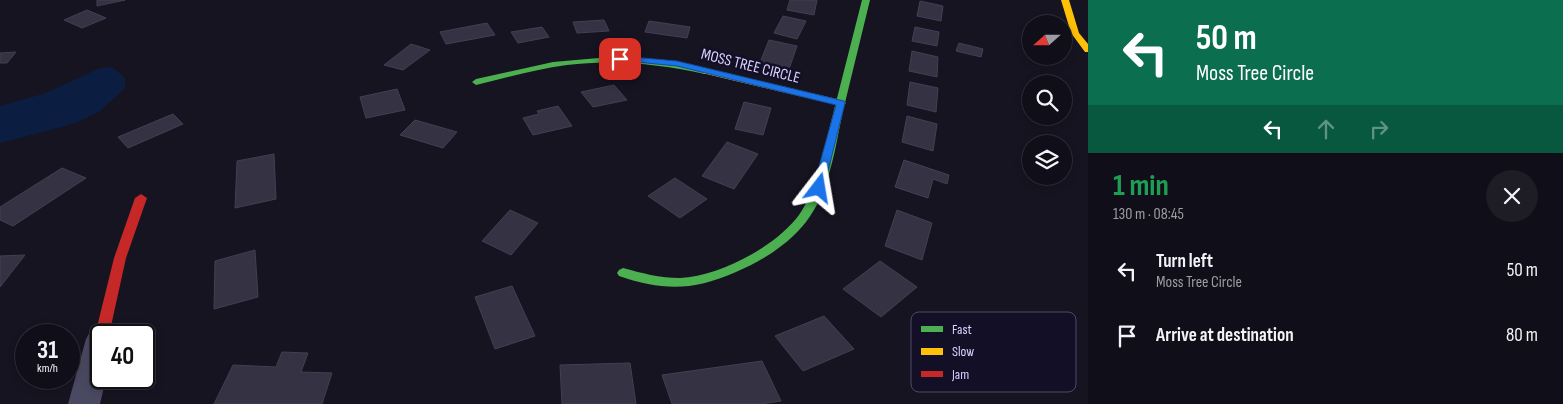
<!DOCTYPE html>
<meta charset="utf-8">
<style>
:root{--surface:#100f19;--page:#1e1d26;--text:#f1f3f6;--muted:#9c9ca2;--line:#302f38}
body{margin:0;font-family:"Sofia Sans Condensed",sans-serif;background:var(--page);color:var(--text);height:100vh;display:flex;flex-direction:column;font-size:19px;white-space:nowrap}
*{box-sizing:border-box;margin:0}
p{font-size:16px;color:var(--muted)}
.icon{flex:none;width:28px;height:28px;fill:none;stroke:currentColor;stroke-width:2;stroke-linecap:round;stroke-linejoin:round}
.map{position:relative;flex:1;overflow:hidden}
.details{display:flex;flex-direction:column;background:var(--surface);width:475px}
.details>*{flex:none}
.banner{background:#0b6e4f;color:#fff;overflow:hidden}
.needle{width:32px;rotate:249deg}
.fabs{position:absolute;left:1022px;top:15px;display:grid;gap:10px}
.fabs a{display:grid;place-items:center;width:50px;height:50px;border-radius:50%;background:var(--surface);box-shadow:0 2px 8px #0003,0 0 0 1px var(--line);font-size:25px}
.speed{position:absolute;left:15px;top:324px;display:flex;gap:10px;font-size:25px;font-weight:700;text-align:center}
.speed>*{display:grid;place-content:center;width:65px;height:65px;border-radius:50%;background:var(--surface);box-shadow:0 2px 8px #0003,0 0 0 1px var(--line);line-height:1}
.speed small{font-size:12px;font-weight:400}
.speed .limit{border:2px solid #111;border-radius:8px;background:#fff;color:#111}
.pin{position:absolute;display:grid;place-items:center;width:42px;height:42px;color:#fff;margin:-21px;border-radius:10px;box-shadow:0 2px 8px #0006}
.me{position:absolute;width:55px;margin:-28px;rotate:14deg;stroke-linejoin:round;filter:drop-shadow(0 0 4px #0008)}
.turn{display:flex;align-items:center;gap:18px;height:105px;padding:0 25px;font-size:22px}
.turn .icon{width:65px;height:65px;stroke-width:2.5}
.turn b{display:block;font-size:35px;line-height:42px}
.lanes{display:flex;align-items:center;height:48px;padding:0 25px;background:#0003;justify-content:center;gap:25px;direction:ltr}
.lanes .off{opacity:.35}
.round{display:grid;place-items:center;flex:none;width:52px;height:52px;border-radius:26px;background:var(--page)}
.headline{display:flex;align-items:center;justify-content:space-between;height:85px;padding:0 25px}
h1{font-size:30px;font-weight:700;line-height:38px;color:#1e9e55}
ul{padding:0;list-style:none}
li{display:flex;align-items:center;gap:15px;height:65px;padding:0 25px}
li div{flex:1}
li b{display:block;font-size:19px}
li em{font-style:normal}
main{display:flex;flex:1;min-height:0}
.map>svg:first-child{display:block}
.water{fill:#0b1e41}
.building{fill:#343243;stroke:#433f54}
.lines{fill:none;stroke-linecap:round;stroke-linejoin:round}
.street{fill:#4a4962;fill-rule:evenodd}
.fast{fill:#4caf50;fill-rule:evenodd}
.slow{fill:#ffc107;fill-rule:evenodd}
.jam{fill:#c62828;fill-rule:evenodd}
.route{fill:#1a73e8;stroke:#114b97}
.labels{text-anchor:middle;stroke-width:5;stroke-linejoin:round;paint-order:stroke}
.far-street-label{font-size:16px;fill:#d9d4ff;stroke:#130f26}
.key{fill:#130f26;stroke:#4e4a67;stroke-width:1}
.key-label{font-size:14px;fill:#d9d4ff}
</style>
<main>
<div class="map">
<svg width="1088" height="404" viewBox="0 0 1088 404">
<rect width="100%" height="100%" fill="#161421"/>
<path class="water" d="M 112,67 L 125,78 L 125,88 L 99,112 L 73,124 L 0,143 L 0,106 L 46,93 L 100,68 Z"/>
<g class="building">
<path d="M 97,0 L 125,0 L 97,6 Z"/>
<path d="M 790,0 L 817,0 L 814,15 L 787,10 Z"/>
<path d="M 920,1 L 943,6 L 941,21 L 917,16 Z"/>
<path d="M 87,10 L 106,18 L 82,28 L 64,20 Z"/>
<path d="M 783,16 L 806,21 L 797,39 L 774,33 Z"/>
<path d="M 604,20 L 609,31 L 577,33 L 573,22 Z"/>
<path d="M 649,21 L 690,27 L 687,38 L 645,32 Z"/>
<path d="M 487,23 L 495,35 L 446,44 L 440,32 Z"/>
<path d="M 542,27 L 549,37 L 518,43 L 511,32 Z"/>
<path d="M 915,27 L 939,32 L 937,46 L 912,41 Z"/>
<path d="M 769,40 L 797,46 L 788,72 L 759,65 Z"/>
<path d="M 959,43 L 983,49 L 981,57 L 956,51 Z"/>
<path d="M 411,44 L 430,50 L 403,70 L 384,65 Z"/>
<path d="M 912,51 L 938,57 L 937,77 L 909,71 Z"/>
<path d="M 16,52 L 7,63 L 0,63 L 0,53 Z"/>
<path d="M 910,82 L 938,88 L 936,112 L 907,105 Z"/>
<path d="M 614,85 L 627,100 L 593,107 L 581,92 Z"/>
<path d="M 397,89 L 405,110 L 366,118 L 360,97 Z"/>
<path d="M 744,102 L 771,108 L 763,135 L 735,129 Z"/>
<path d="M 558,106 L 572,126 L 533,135 L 523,118 L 539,114 L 537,111 Z"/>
<path d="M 173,114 L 183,124 L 128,148 L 118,137 Z"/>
<path d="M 907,116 L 937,124 L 933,151 L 902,142 Z"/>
<path d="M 415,120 L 457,132 L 443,148 L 400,135 Z"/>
<path d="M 727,142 L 758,154 L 734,189 L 702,176 Z"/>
<path d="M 274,154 L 276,199 L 235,208 L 237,161 Z"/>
<path d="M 904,160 L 949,175 L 947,184 L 933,179 L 928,198 L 895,187 Z"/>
<path d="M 62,168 L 86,178 L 13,226 L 0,220 L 0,207 Z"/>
<path d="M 675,178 L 707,199 L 680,218 L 648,196 Z"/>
<path d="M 510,210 L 538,223 L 511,255 L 482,241 Z"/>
<path d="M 897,210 L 932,223 L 922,260 L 885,246 Z"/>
<path d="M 255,250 L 258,297 L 214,309 L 215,261 Z"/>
<path d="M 25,255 L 0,287 L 0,256 Z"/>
<path d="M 880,261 L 917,287 L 881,317 L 843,289 Z"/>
<path d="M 512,286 L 535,336 L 495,349 L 475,297 Z"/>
<path d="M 824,316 L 854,349 L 803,371 L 775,336 Z"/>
<path d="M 282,352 L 308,353 L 301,372 L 332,373 L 322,404 L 214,404 L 233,365 L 276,367 Z"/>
<path d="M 762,361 L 781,401 L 761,404 L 672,404 L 662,375 Z"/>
<path d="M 630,363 L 636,404 L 562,404 L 560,365 Z"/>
</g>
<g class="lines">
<path class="street" d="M 101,326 L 111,330 L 114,335 L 101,335 L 101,378 L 106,378 L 100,404 L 68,404 L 86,339 L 91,330 Z"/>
<g class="fast">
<path d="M 862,0 L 870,0 C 861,37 852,74 843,111 C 835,148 830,191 806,222 C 789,244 762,261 736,272 C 693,291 663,291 619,276 L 617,273 L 619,270 L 623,268 C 641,273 660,278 680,278 C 720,276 775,247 799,215 C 808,202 813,188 818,173 Z"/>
<path d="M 610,57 C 629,57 696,61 709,71 L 705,74 C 660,64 613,59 567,65 C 536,69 506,78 476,85 L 472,82 L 476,79 L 553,62 Z"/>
</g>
<g class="slow">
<path d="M 1061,0 L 1069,0 L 1079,33 L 1088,44 L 1088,52 L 1085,52 L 1071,33 Z"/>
<path d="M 705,68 L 841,100 L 846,103 L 841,106 L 702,73 L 702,69 Z"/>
</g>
<path class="jam" d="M 141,194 L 147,198 L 126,258 L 109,335 L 101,335 L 101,341 L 97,339 L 95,335 L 114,258 L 135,198 Z"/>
</g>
<path class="route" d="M 620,56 L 677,61 L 844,101 L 845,103 L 823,191 L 815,191 L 813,188 L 836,105 L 677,66 L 616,60 L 616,57 Z"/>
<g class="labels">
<g class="far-street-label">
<text transform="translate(751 65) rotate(14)" y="6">MOSS TREE CIRCLE</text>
</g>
</g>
<rect x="911" y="312" width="165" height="80" rx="8" class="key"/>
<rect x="921" y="326" width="22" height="6" fill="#4caf50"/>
<rect x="921" y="348" width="22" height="7" fill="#ffc107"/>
<rect x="921" y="371" width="22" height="6" fill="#c62828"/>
<g class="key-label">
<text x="952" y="334">Fast</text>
<text x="952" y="356">Slow</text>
<text x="952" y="379">Jam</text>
</g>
</svg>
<div class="fabs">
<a><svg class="needle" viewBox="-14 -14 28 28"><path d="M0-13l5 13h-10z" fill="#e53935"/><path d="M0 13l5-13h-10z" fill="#9c9ca2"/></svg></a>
<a><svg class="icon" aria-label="search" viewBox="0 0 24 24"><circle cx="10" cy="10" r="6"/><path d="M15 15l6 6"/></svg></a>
<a><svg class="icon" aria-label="layers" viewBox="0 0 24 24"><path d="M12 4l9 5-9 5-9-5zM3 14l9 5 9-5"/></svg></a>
</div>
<div class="speed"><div>31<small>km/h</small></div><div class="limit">40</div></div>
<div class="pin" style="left:620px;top:59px;background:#d93025"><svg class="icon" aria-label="arrive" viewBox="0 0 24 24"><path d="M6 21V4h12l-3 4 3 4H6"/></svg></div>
<svg class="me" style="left:819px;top:188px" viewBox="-20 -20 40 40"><path d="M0-17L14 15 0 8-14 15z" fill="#1a73e8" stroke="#fff" stroke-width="4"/></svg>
</div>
<section class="details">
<div class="banner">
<div class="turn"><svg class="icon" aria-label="left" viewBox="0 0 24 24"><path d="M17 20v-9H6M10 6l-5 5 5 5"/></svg><div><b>50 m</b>Moss Tree Circle</div></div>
<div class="lanes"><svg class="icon" aria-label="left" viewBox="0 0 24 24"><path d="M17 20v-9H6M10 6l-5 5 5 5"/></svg><svg class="icon off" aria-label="ahead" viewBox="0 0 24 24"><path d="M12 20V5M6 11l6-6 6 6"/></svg><svg class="icon off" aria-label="right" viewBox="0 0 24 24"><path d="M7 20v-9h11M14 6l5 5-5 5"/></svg></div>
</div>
<div class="headline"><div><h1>1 min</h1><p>130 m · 08:45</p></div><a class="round"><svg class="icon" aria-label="close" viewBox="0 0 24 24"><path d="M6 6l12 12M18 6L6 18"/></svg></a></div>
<ul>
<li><svg class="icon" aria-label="left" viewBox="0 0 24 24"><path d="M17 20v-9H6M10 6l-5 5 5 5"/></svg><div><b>Turn left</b><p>Moss Tree Circle</p></div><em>50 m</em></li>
<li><svg class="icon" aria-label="arrive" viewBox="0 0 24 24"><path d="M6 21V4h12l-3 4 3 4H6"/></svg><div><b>Arrive at destination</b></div><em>80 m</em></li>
</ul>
</section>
</main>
